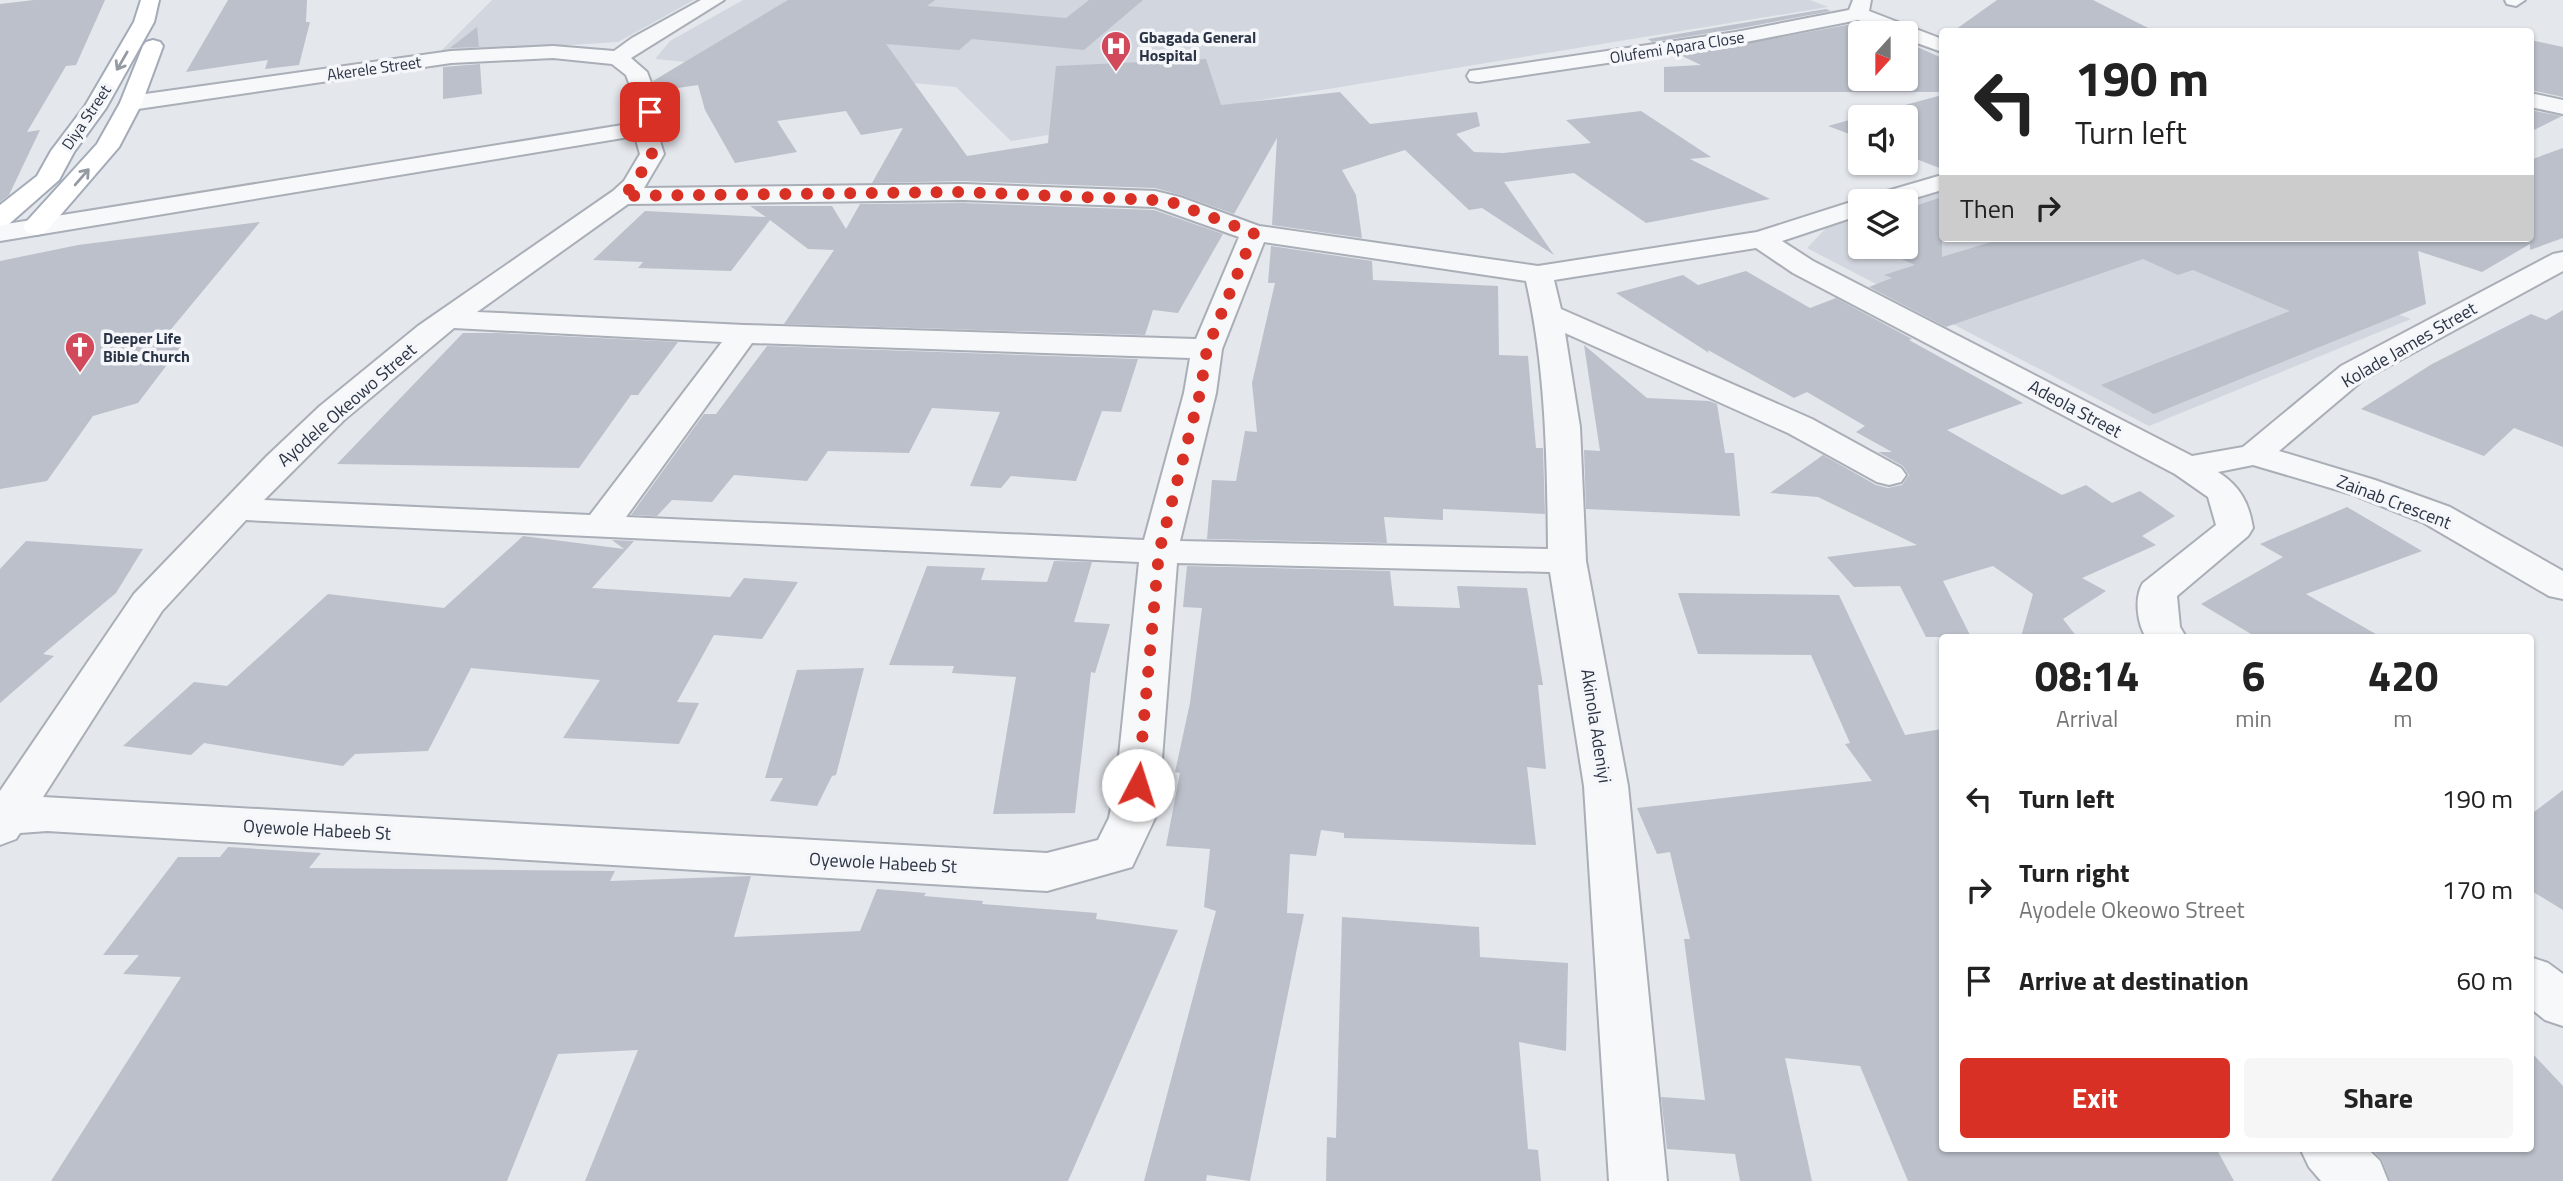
<!DOCTYPE html>
<style>
:root{--surface:#fff;--page:#f6f6f6;--text:#222;--muted:#767676;--accent:#d93025}
body{margin:0;font-family:"Titillium Web",sans-serif;background:var(--page);color:var(--text);height:100vh;display:flex;flex-direction:column;font-size:26px;white-space:nowrap}
*{box-sizing:border-box;margin:0}
p{font-size:23px;color:var(--muted)}
.icon{flex:none;width:38px;height:38px;fill:none;stroke:currentColor;stroke-width:2;stroke-linecap:round;stroke-linejoin:round}
.map{position:relative;flex:1;overflow:hidden}
.drawer{position:absolute;left:1939px;top:634px;width:595px;height:518px;display:flex;flex-direction:column;background:var(--surface);border-radius:7px;box-shadow:0 2px 5px #0004}
.drawer>*{flex:none}
.top-card{position:absolute;left:1939px;top:28px;width:595px;height:214px;border-radius:7px;box-shadow:0 2px 5px #0004;background:#fff;color:var(--text);overflow:hidden}
.needle{width:46px;rotate:201deg}
.fabs{position:absolute;left:1848px;top:21px;display:grid;gap:14px}
.fabs a{display:grid;place-items:center;width:70px;height:70px;border-radius:7px;background:var(--surface);box-shadow:0 2px 5px #0004;font-size:35px}
.pin{position:absolute;display:grid;place-items:center;width:60px;height:60px;color:#fff;margin:-30px;border-radius:14px;box-shadow:0 4px 10px #0006}
.me{position:absolute;width:77px;margin:-38px;rotate:5deg;stroke-linejoin:round;filter:drop-shadow(0 0 5px #0008)}
.turn{display:flex;align-items:center;gap:24px;height:147px;padding:0 21px;font-size:32px}
.turn .icon{width:91px;height:91px;stroke-width:2.5}
.turn b{display:block;font-size:49px;line-height:60px}
.then{display:flex;align-items:center;height:66px;padding:0 21px;background:#0003;gap:14px;font-size:26px}
.eta{display:flex;justify-content:space-evenly;align-items:center;height:119px;text-align:center}
.eta b{font-size:42px;font-weight:700;line-height:49px}
.cta{display:flex;gap:14px;margin-top:auto;padding:14px 21px}
.cta a{flex:1;height:80px;border-radius:7px;background:var(--accent);color:#fff;font-size:28px;font-weight:700;line-height:80px;text-align:center}
.cta a+a{background:var(--page);color:var(--text)}
ul{padding:0;list-style:none}
li{display:flex;align-items:center;gap:21px;height:91px;padding:0 21px}
li div{flex:1}
li b{display:block;font-size:26px}
li em{font-style:normal}
.map>svg:first-child{display:block}
.built{fill:#d2d6de}
.building{fill:#bbc0ca}
.lines{fill:none;stroke-linecap:round;stroke-linejoin:round}
.minor-casing{stroke:#a9aeb7;stroke-width:4}
.major-casing{stroke:#a3abb8;stroke-width:4}
.minor{fill:#f7f8fa;fill-rule:evenodd}
.major{fill:#fff;fill-rule:evenodd}
.oneway{stroke:#959aa2}
.route{stroke:#d93025;stroke-width:12;stroke-dasharray:0 21.6}
.labels{text-anchor:middle;stroke-width:7;stroke-linejoin:round;paint-order:stroke}
.far-poi-label{font-size:16px;font-weight:bold;fill:#2b3445;stroke:#f4f6f9;text-anchor:start}
.far-street-label{font-size:16px;fill:#2b3445;stroke:#f4f6f9}
.street-label{font-size:18px;fill:#2b3445;stroke:#f4f6f9}
</style>
<div class="map">
<svg width="2563" height="1181" viewBox="0 0 2563 1181">
<rect width="100%" height="100%" fill="#e4e7ec"/>
<g class="built">
<path d="M 492,0 L 694,0 L 618,42 L 439,53 Z"/>
<path d="M 743,0 L 1810,0 L 1828,7 L 1011,141 L 956,87 L 655,59 L 670,41 Z"/>
<path d="M 1942,188 L 1942,238 L 2187,238 L 2411,319 L 2149,426 L 1807,248 L 1833,221 L 1860,213 L 1860,247 L 1906,247 L 1906,201 L 1898,201 Z"/>
</g>
<g class="building">
<path d="M 34,0 L 105,0 L 76,65 L 66,66 L 27,132 L 40,130 L 9,195 L 0,202 L 0,4 Z"/>
<path d="M 228,0 L 307,0 L 306,22 L 310,22 L 299,65 L 265,69 L 268,60 L 186,72 Z"/>
<path d="M 788,0 L 935,0 L 927,6 L 1066,18 L 1089,0 L 1143,0 L 1084,50 L 972,39 L 959,50 L 886,44 L 967,156 L 1048,143 L 1056,66 L 1206,59 L 1221,105 L 1340,92 L 1370,124 L 1477,112 L 1480,126 L 1456,134 L 1474,152 L 1503,153 L 1591,143 L 1566,120 L 1641,111 L 1711,157 L 1690,159 L 1770,199 L 1646,223 L 1574,173 L 1504,182 L 1554,255 L 1482,208 L 1469,210 L 1405,150 L 1342,170 L 1356,195 L 1362,238 L 1272,225 L 1277,138 L 1234,214 L 1181,195 L 1155,188 L 963,181 L 872,183 L 903,128 L 861,135 L 846,111 L 777,121 L 797,152 L 735,163 L 705,110 L 698,85 L 657,91 L 653,81 Z"/>
<path d="M 1997,0 L 2093,0 L 2156,32 L 1952,32 Z"/>
<path d="M 1826,9 L 1831,11 L 1736,29 L 1652,42 L 1648,39 Z"/>
<path d="M 1858,23 L 1885,33 L 1860,33 L 1860,79 L 1906,79 L 1906,42 L 1942,58 L 1942,92 L 1664,92 L 1664,67 L 1701,65 L 1680,55 Z"/>
<path d="M 477,27 L 479,47 L 450,48 Z"/>
<path d="M 2530,40 L 2563,47 L 2563,97 L 2530,90 Z"/>
<path d="M 480,64 L 482,94 L 443,99 L 443,67 Z"/>
<path d="M 1942,95 L 1942,169 L 1906,155 L 1906,117 L 1861,117 Z"/>
<path d="M 2530,110 L 2562,116 L 2530,132 Z"/>
<path d="M 1860,117 L 1860,138 L 1828,126 Z"/>
<path d="M 2563,148 L 2563,238 L 2530,250 L 2530,244 L 2482,272 L 2418,251 L 2426,304 L 2154,414 L 2101,385 L 2290,311 L 2193,270 L 2178,275 L 2143,259 L 1946,327 L 1869,287 L 1892,278 L 1884,275 L 1915,265 L 1875,247 L 1906,247 L 1906,209 L 1942,197 L 1942,257 L 2004,238 L 2530,238 L 2530,160 Z"/>
<path d="M 963,203 L 1154,210 L 1223,234 L 1178,313 L 1153,310 L 1145,335 L 784,324 L 834,250 L 808,249 L 770,220 L 731,271 L 638,268 L 643,262 L 593,260 L 645,211 L 766,217 L 750,206 L 832,206 L 846,229 L 860,204 Z"/>
<path d="M 260,222 L 158,345 L 182,345 L 138,403 L 93,416 L 47,481 L 0,489 L 0,261 L 78,245 Z"/>
<path d="M 1271,246 L 1372,261 L 1373,280 L 1498,286 L 1499,355 L 1528,356 L 1536,448 L 1543,448 L 1545,514 L 1443,509 L 1443,520 L 1384,517 L 1387,543 L 1207,539 L 1212,480 L 1236,481 L 1245,431 L 1257,432 L 1252,383 L 1275,283 L 1268,283 Z"/>
<path d="M 1746,271 L 1810,308 L 1836,298 L 1912,339 L 1909,340 L 2023,403 L 1947,430 L 2062,495 L 2086,485 L 2112,503 L 2140,491 L 2175,516 L 2142,536 L 2156,545 L 2082,578 L 2106,591 L 2063,619 L 2077,637 L 2021,637 L 2033,594 L 1993,566 L 1943,581 L 1971,637 L 1926,637 L 1900,586 L 1854,587 L 1827,557 L 1917,545 L 1818,497 L 1770,493 L 1823,455 L 1876,485 L 1888,488 L 1902,485 L 1909,475 L 1903,466 L 1878,452 L 1892,452 L 1856,432 L 1865,426 L 1807,392 L 1794,398 L 1708,350 L 1709,353 L 1616,293 L 1683,275 L 1698,285 Z"/>
<path d="M 2563,310 L 2563,447 L 2514,428 L 2484,456 L 2361,409 L 2432,364 L 2531,314 L 2546,320 Z"/>
<path d="M 463,333 L 499,333 L 678,342 L 638,395 L 631,395 L 579,468 L 337,464 Z"/>
<path d="M 1584,345 L 1647,398 L 1709,401 L 1717,404 L 1725,453 L 1734,453 L 1740,516 L 1586,509 L 1584,450 L 1600,451 Z"/>
<path d="M 767,346 L 1138,359 L 1121,412 L 1102,411 L 1076,481 L 1011,476 L 1001,488 L 970,486 L 1000,412 L 932,408 L 909,453 L 828,451 L 807,481 L 734,475 L 712,502 L 672,500 L 657,516 L 631,515 L 704,414 L 716,414 Z"/>
<path d="M 2347,507 L 2422,551 L 2306,594 L 2381,637 L 2256,637 L 2201,604 L 2283,557 L 2260,544 Z"/>
<path d="M 523,536 L 624,549 L 612,540 L 634,541 L 592,588 L 730,597 L 744,578 L 798,582 L 762,639 L 714,635 L 677,702 L 699,703 L 679,744 L 563,738 L 600,680 L 471,668 L 428,751 L 355,754 L 343,766 L 204,743 L 191,755 L 123,746 L 194,682 L 227,686 L 328,594 L 444,608 Z"/>
<path d="M 26,541 L 143,549 L 116,593 L 43,654 L 54,656 L 0,703 L 0,569 Z"/>
<path d="M 1054,561 L 1092,562 L 1074,622 L 1110,624 L 1095,673 L 1091,672 L 1075,813 L 993,814 L 1016,677 L 952,673 L 954,666 L 889,665 L 927,566 L 985,568 L 981,580 L 1047,582 Z"/>
<path d="M 1187,566 L 1390,571 L 1394,606 L 1460,608 L 1457,586 L 1527,588 L 1543,685 L 1538,685 L 1546,769 L 1527,767 L 1536,845 L 1344,838 L 1344,833 L 1321,830 L 1316,856 L 1290,854 L 1287,913 L 1304,914 L 1250,1181 L 1207,1175 L 1206,1181 L 1144,1181 L 1216,911 L 1204,907 L 1210,849 L 1166,846 L 1180,773 L 1175,772 L 1190,703 L 1202,608 L 1183,607 Z"/>
<path d="M 1678,593 L 1839,595 L 1905,735 L 1942,729 L 1942,1148 L 2216,1148 L 2234,1181 L 1908,1181 L 1860,1066 L 1785,1058 L 1812,1181 L 1740,1181 L 1735,1154 L 1667,1149 L 1661,1097 L 1705,1100 L 1684,939 L 1690,939 L 1670,852 L 1657,854 L 1637,808 L 1872,781 L 1845,744 L 1850,743 L 1811,655 L 1698,654 Z"/>
<path d="M 864,668 L 836,775 L 832,776 L 817,806 L 770,801 L 783,778 L 765,778 L 797,670 Z"/>
<path d="M 2563,790 L 2563,910 L 2530,890 L 2530,815 Z"/>
<path d="M 228,847 L 321,853 L 309,868 L 615,871 L 610,881 L 751,876 L 734,937 L 860,931 L 877,889 L 926,893 L 924,896 L 983,901 L 982,904 L 1097,913 L 1096,919 L 1178,930 L 1068,1181 L 585,1181 L 638,1050 L 558,1054 L 507,1181 L 51,1181 L 181,977 L 123,974 L 139,955 L 103,955 L 178,857 L 220,857 Z"/>
<path d="M 1342,917 L 1479,927 L 1480,957 L 1568,963 L 1566,1051 L 1519,1042 L 1528,1149 L 1538,1150 L 1541,1181 L 1326,1181 L 1327,1137 L 1336,1138 Z"/>
<path d="M 2530,1051 L 2563,1086 L 2563,1181 L 2390,1181 L 2382,1160 L 2371,1148 L 2530,1148 Z"/>
</g>
<g class="lines">
<g class="minor-casing">
<g id="minor">
<path d="M 701,0 L 724,0 L 631,58 L 647,72 L 662,112 L 656,128 L 664,154 L 644,188 L 963,184 L 1155,191 L 1180,197 L 1259,226 L 1538,266 L 1757,232 L 1851,202 L 1866,201 L 1870,196 L 1942,175 L 1942,190 L 1905,201 L 1860,201 L 1860,215 L 1782,241 L 1813,261 L 2192,456 L 2243,447 L 2341,366 L 2553,254 L 2563,252 L 2563,271 L 2363,380 L 2279,451 L 2375,480 L 2450,507 L 2563,571 L 2563,599 L 2549,596 L 2424,523 L 2351,494 L 2253,465 L 2218,472 C 2240,486 2249,503 2253,528 L 2248,536 L 2177,596 L 2180,627 L 2186,637 L 2146,637 C 2137,623 2134,597 2143,583 L 2216,525 L 2208,497 L 2175,474 L 1793,273 L 1756,248 L 1554,280 L 1561,309 L 1812,419 L 1901,468 L 1906,475 L 1901,482 L 1889,485 L 1877,482 L 1788,433 L 1565,333 L 1580,427 L 1586,561 L 1628,786 L 1667,1181 L 1609,1181 L 1584,786 L 1550,572 L 1177,563 L 1160,785 L 1155,818 L 1132,867 L 1047,891 L 47,831 L 20,833 L 16,839 L 0,845 L 0,791 L 134,594 L 267,456 L 320,406 L 418,326 L 613,191 L 624,181 L 640,154 L 635,136 L 0,241 L 0,225 L 635,123 L 640,112 L 626,75 L 612,64 L 553,58 L 451,63 L 131,110 L 123,108 L 120,103 L 123,98 L 131,96 L 451,51 L 553,46 L 614,51 L 632,38 ZM 963,200 L 1155,207 L 1239,237 L 1196,339 L 744,325 L 477,312 L 628,204 ZM 1264,242 L 1526,281 C 1546,369 1547,459 1548,549 L 1180,541 L 1216,393 L 1222,349 ZM 454,328 L 722,342 L 590,515 L 264,500 L 344,420 ZM 752,343 L 1190,358 L 1184,393 L 1144,540 L 626,517 ZM 246,520 L 1139,562 L 1116,785 L 1109,818 L 1098,840 L 1047,853 L 43,797 L 162,611 Z"/>
<path d="M 1853,0 L 1871,0 L 1869,11 L 1942,39 L 1942,52 L 1906,39 L 1906,33 L 1892,33 L 1858,20 L 1736,44 L 1478,82 L 1470,81 L 1467,76 L 1470,71 L 1478,70 L 1736,32 L 1849,10 Z"/>
<path d="M 2505,0 L 2525,0 L 2516,6 L 2507,4 Z"/>
<path d="M 2530,93 L 2563,100 L 2563,114 L 2530,107 Z"/>
<path d="M 2530,957 L 2548,963 L 2563,974 L 2563,1026 L 2545,1020 L 2530,1008 Z"/>
<path d="M 2300,1148 L 2367,1148 L 2380,1161 L 2388,1181 L 2321,1181 L 2309,1167 Z"/>
</g>
</g>
<g class="major-casing">
<g id="major">
<path d="M 141,0 L 159,0 L 154,22 L 106,108 L 74,152 L 59,180 L 9,224 L 0,226 L 0,205 L 37,176 L 51,151 L 85,106 L 134,22 Z"/>
<path d="M 153,40 L 160,42 L 163,46 L 142,103 L 119,147 L 45,233 L 36,235 L 27,233 L 23,227 L 27,221 L 97,144 L 120,103 L 143,46 L 146,42 Z"/>
</g>
</g>
<use href="#minor" class="minor"/>
<use href="#major" class="major"/>
</g>
<defs><path id="oneway-shaft" d="M-6 0H5M1.5-3L5.5 0L1.5 3" fill="none" stroke-width="1.6" stroke-linecap="round" stroke-linejoin="round" transform="scale(1.75)"/></defs>
<g class="oneway">
<use href="#oneway-shaft" transform="translate(122 61) rotate(120)"/>
<use href="#oneway-shaft" transform="translate(82 177) rotate(-49)"/>
</g>
<g class="lines">
<path class="route" d="M 650,112 L 645,128 L 652,154 L 634,185 L 622,196 L 963,192 L 1155,200 L 1171,202 L 1254,233 L 1207,349 L 1200,393 L 1159,552 L 1138,785"/>
</g>
<defs>
<g id="hospital-pin" transform="scale(1.575)"><path d="M0 17L-7.5 6A9.5 9.5 0 1 1 7.5 6Z" fill="#d1495b" stroke="#f4f6f9"/><path d="M-5-5h3v3.5h4V-5h3V5h-3V1.5h-4V5h-3Z" fill="#fff"/></g>
<g id="church-pin" transform="scale(1.575)"><path d="M0 17L-7.5 6A9.5 9.5 0 1 1 7.5 6Z" fill="#d1495b" stroke="#f4f6f9"/><path d="M-1.2-6h2.4v3.5h3.3v2.4h-3.3V6h-2.4V-.1h-3.3v-2.4h3.3Z" fill="#fff"/></g>
</defs>
<g fill-rule="evenodd">
<use href="#hospital-pin" x="1116" y="46"/>
<use href="#church-pin" x="80" y="347"/>
</g>
<g class="labels">
<g class="far-poi-label">
<text x="1139" y="43">Gbagada General<tspan x="1139" dy="18">Hospital</tspan></text>
<text x="103" y="344">Deeper Life<tspan x="103" dy="18">Bible Church</tspan></text>
</g>
<g class="far-street-label">
<text transform="translate(1677 47) rotate(-9)" y="6">Olufemi Apara Close</text>
<text transform="translate(374 68) rotate(-8)" y="6">Akerele Street</text>
<text transform="translate(86 117) rotate(-56)" y="6">Diya Street</text>
</g>
<g class="street-label">
<text transform="translate(2409 345) rotate(-30)" y="6">Kolade James Street</text>
<text transform="translate(347 405) rotate(-41)" y="6">Ayodele Okeowo Street</text>
<text transform="translate(2075 409) rotate(28)" y="6">Adeola Street</text>
<text transform="translate(2394 502) rotate(21)" y="6">Zainab Crescent</text>
<text transform="translate(1596 726) rotate(81)" y="6">Akinola Adeniyi</text>
<text transform="translate(317 830) rotate(3)" y="6">Oyewole Habeeb St</text>
<text transform="translate(883 863) rotate(3)" y="6">Oyewole Habeeb St</text>
</g>
</g>
</svg>
<div class="fabs">
<a><svg class="needle" viewBox="-14 -14 28 28"><path d="M0-13l5 13h-10z" fill="#e53935"/><path d="M0 13l5-13h-10z" fill="#767676"/></svg></a>
<a><svg class="icon" aria-label="sound" viewBox="0 0 24 24"><path d="M4 9h4l5-4v14l-5-4H4zM17 9q2 3 0 6"/></svg></a>
<a><svg class="icon" aria-label="layers" viewBox="0 0 24 24"><path d="M12 4l9 5-9 5-9-5zM3 14l9 5 9-5"/></svg></a>
</div>
<div class="pin" style="left:650px;top:112px;background:#d93025"><svg class="icon" aria-label="arrive" viewBox="0 0 24 24"><path d="M6 21V4h12l-3 4 3 4H6"/></svg></div>
<svg class="me" style="left:1138px;top:785px" viewBox="-20 -20 40 40"><circle r="19" fill="#fff"/><path d="M0-13L10 11 0 6-10 11z" fill="#d93025"/></svg>
<div class="top-card">
<div class="turn"><svg class="icon" aria-label="left" viewBox="0 0 24 24"><path d="M17 20v-9H6M10 6l-5 5 5 5"/></svg><div><b>190 m</b>Turn left</div></div>
<div class="then">Then<svg class="icon" aria-label="right" viewBox="0 0 24 24"><path d="M7 20v-9h11M14 6l5 5-5 5"/></svg></div>
</div>
<section class="drawer">
<div class="eta">
<div><b>08:14</b><p>Arrival</p></div>
<div><b>6</b><p>min</p></div>
<div><b>420</b><p>m</p></div>
</div>
<ul>
<li><svg class="icon" aria-label="left" viewBox="0 0 24 24"><path d="M17 20v-9H6M10 6l-5 5 5 5"/></svg><div><b>Turn left</b></div><em>190 m</em></li>
<li><svg class="icon" aria-label="right" viewBox="0 0 24 24"><path d="M7 20v-9h11M14 6l5 5-5 5"/></svg><div><b>Turn right</b><p>Ayodele Okeowo Street</p></div><em>170 m</em></li>
<li><svg class="icon" aria-label="arrive" viewBox="0 0 24 24"><path d="M6 21V4h12l-3 4 3 4H6"/></svg><div><b>Arrive at destination</b></div><em>60 m</em></li>
</ul>
<div class="cta"><a>Exit</a><a>Share</a></div>
</section>
</div>
